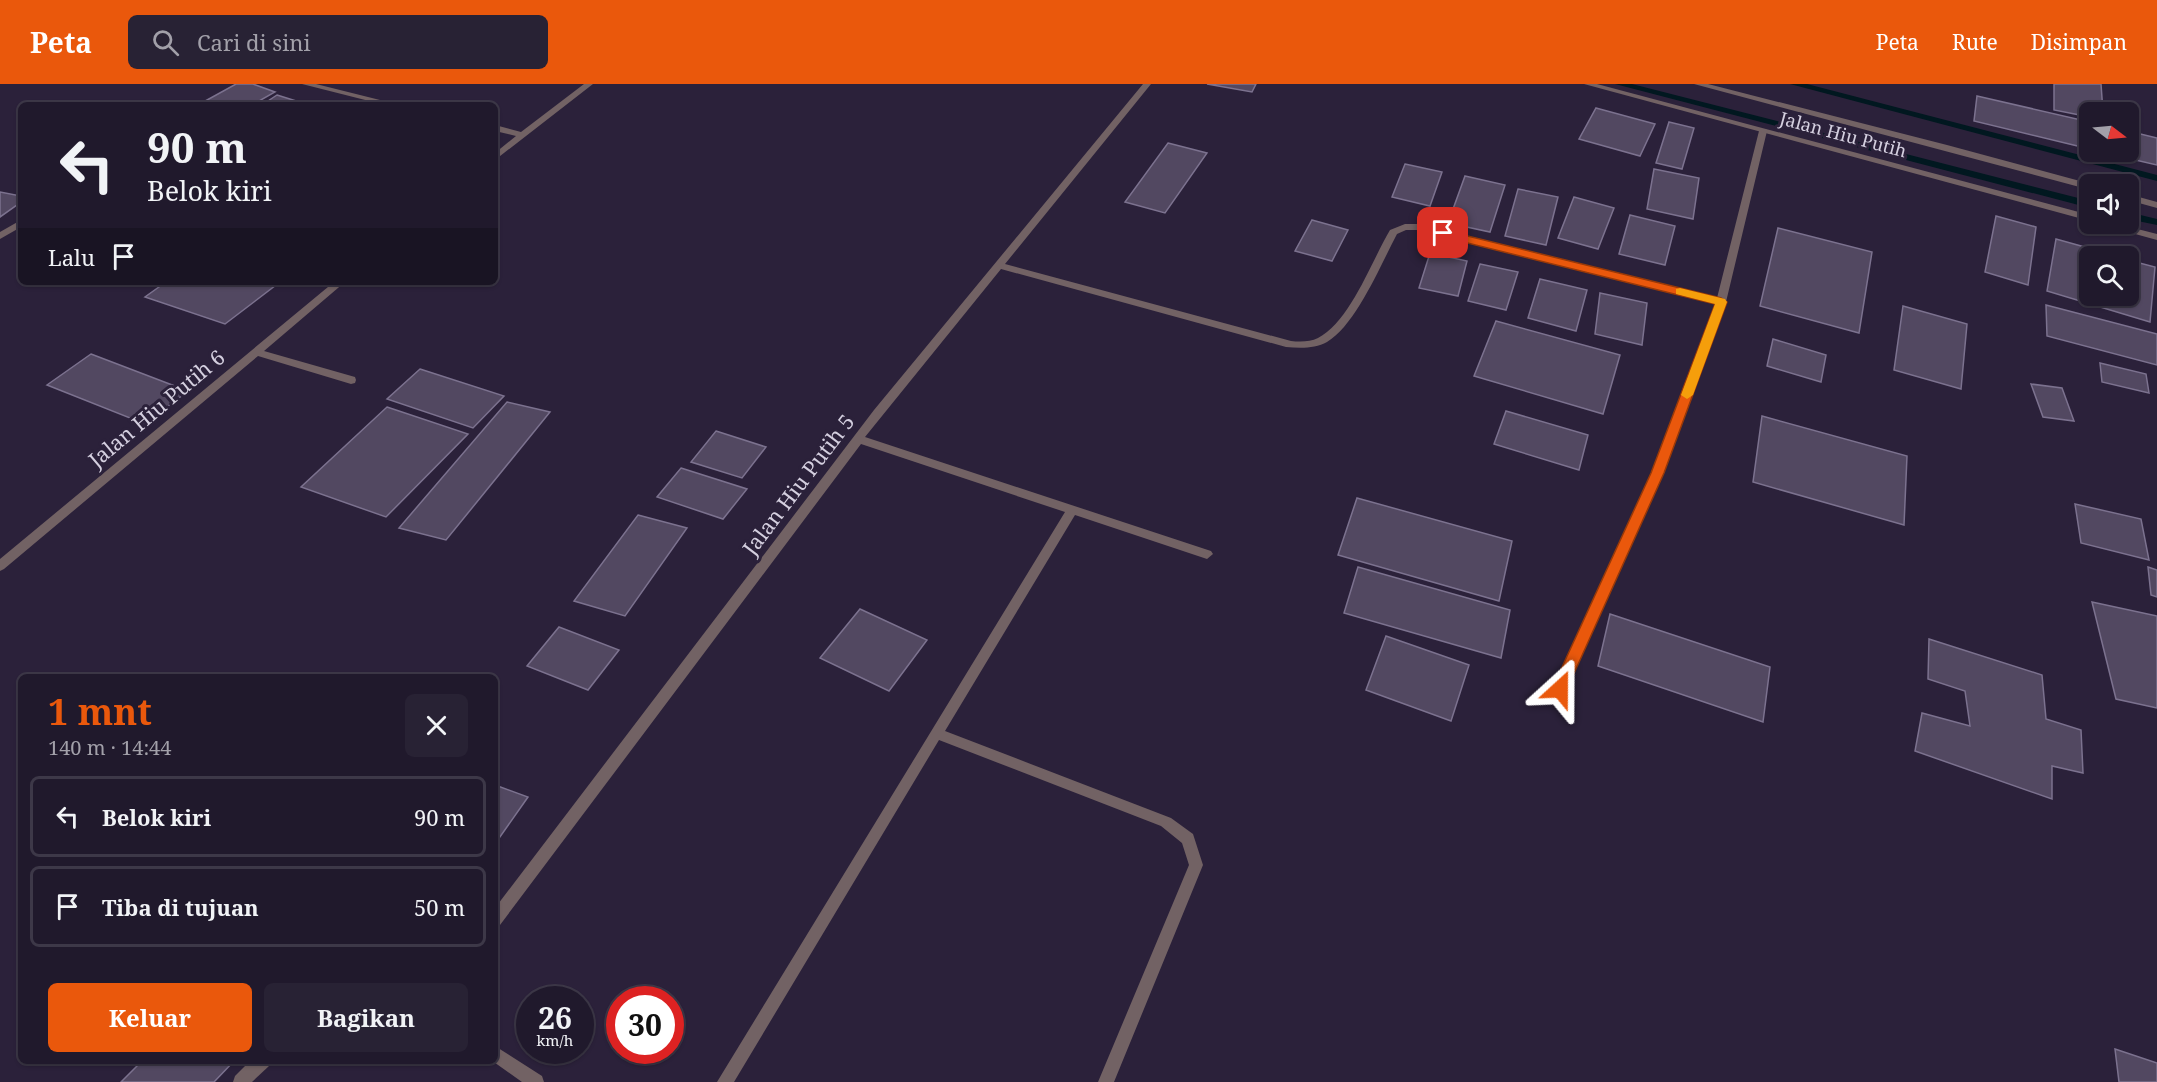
<!DOCTYPE html>
<html lang="id">
<meta charset="utf-8">
<style>
:root{--surface:#20192c;--page:#282234;--text:#f1f3f6;--muted:#a2a0a9;--line:#3d3848;--accent:#ea580c}
body{margin:0;font-family:"Noto Serif",serif;background:var(--page);color:var(--text);height:100vh;display:flex;flex-direction:column;font-size:22px;white-space:nowrap}
*{box-sizing:border-box;margin:0}
p{font-size:20px;color:var(--muted)}
.icon{flex:none;width:33px;height:33px;fill:none;stroke:currentColor;stroke-width:2;stroke-linecap:round;stroke-linejoin:round}
.map{position:relative;flex:1;overflow:hidden}
.drawer{position:absolute;left:18px;top:590px;width:480px;height:390px;display:flex;flex-direction:column;background:var(--surface);border-radius:9px;box-shadow:0 2px 4px #0004,0 0 0 2px var(--line)}
.drawer>*{flex:none}
.guide{position:absolute;left:18px;top:18px;width:480px;height:183px;border-radius:9px;box-shadow:0 2px 4px #0004,0 0 0 2px var(--line);background:#20192c;color:var(--text);overflow:hidden}
.needle{width:39px;rotate:106deg}
.buttons{position:absolute;left:2079px;top:18px;display:grid;gap:12px}
.buttons a{display:grid;place-items:center;width:60px;height:60px;border-radius:9px;background:var(--surface);box-shadow:0 2px 4px #0004,0 0 0 2px var(--line);font-size:30px}
.speed{position:absolute;left:516px;top:902px;display:flex;gap:12px;font-size:30px;font-weight:700;text-align:center}
.speed>*{display:grid;place-content:center;width:78px;height:78px;border-radius:50%;background:var(--surface);box-shadow:0 2px 4px #0004,0 0 0 2px var(--line);line-height:1}
.speed small{font-size:15px;font-weight:400}
.speed .limit{border:9px solid #d22;background:#fff;color:#111}
.pin{position:absolute;display:grid;place-items:center;width:51px;height:51px;color:#fff;margin:-26px;border-radius:12px;box-shadow:0 3px 9px #0006}
.me{position:absolute;width:66px;margin:-33px;rotate:24deg;stroke-linejoin:round;filter:drop-shadow(0 0 4px #0008)}
.turn{display:flex;align-items:center;gap:21px;height:126px;padding:0 30px;font-size:27px}
.turn .icon{width:78px;height:78px;stroke-width:2.5}
.turn b{display:block;font-size:42px;line-height:51px}
.then{display:flex;align-items:center;height:57px;padding:0 30px;background:#0003;gap:12px;font-size:22px}
.round{display:grid;place-items:center;flex:none;width:63px;height:63px;border-radius:9px;background:var(--page)}
.headline{display:flex;align-items:center;justify-content:space-between;height:102px;padding:0 30px}
h1{font-size:36px;font-weight:700;line-height:45px;color:var(--accent)}
.primary-button{display:flex;gap:12px;margin-top:auto;padding:12px 30px}
.primary-button a{flex:1;height:69px;border-radius:9px;background:var(--accent);color:#fff;font-size:24px;font-weight:700;line-height:69px;text-align:center}
.primary-button a+a{background:var(--page);color:var(--text)}
ul{padding:0;list-style:none}
li{display:flex;align-items:center;gap:18px;height:81px;margin:0 12px 9px;padding:0 18px;border:3px solid var(--line);border-radius:9px}
li div{flex:1}
li b{display:block;font-size:22px}
li em{font-style:normal}
header{display:flex;align-items:center;gap:36px;box-sizing:border-box;height:84px;padding:0 30px;background:var(--accent);color:#fff}
header strong{font-size:28px}
nav{display:flex;gap:33px;margin-inline-start:auto;font-size:21px}
.search{width:420px;height:54px;background:var(--page);display:flex;align-items:center;gap:15px;box-sizing:border-box;padding:0 21px;border-radius:9px;color:var(--muted);font-size:22px}
.map>svg:first-child{display:block}
.lines{fill:none;stroke-linecap:round;stroke-linejoin:round}
.stream{fill:#011820;fill-rule:evenodd}
.building{fill:#524861;stroke:#7c728f;stroke-width:1.5}
.minor{fill:#726264;fill-rule:evenodd}
.tertiary{fill:#726264;fill-rule:evenodd}
.route{fill:#ea580c;stroke:#983908;stroke-width:1.5}
.slow{fill:#f59e0b}
.labels{text-anchor:middle;stroke-width:6;stroke-linejoin:round;paint-order:stroke}
.far-street-label{font-size:18px;fill:#d4cfdf;stroke:#2b213a}
.street-label{font-size:21px;fill:#d4cfdf;stroke:#2b213a}
</style>
<header>
<strong>Peta</strong>
<div class="search"><svg class="icon" aria-label="search" viewBox="0 0 24 24"><circle cx="10" cy="10" r="6"/><path d="M15 15l6 6"/></svg>Cari di sini</div>
<nav><a>Peta</a><a>Rute</a><a>Disimpan</a></nav>
</header>
<div class="map">
<svg width="2157" height="998" viewBox="0 0 2157 998">
<rect width="100%" height="100%" fill="#2b213a"/>
<g class="lines">
<g class="stream">
<path d="M 1615,0 L 1632,0 L 2090,117 L 2090,124 Z"/>
<path d="M 1790,0 L 1807,0 L 2157,91 L 2157,97 Z"/>
<path d="M 2128,128 L 2157,135 L 2157,141 L 2128,135 Z"/>
</g>
</g>
<g class="building">
<path d="M 236,0 L 253,0 L 275,8 L 252,21 L 198,21 Z"/>
<path d="M 1207,0 L 1256,0 L 1252,8 Z"/>
<path d="M 2054,0 L 2101,0 L 2103,28 L 2090,28 L 2090,33 L 2054,26 Z"/>
<path d="M 277,11 L 309,21 L 262,21 Z"/>
<path d="M 1977,12 L 2090,38 L 2090,65 L 1974,37 Z"/>
<path d="M 1596,24 L 1655,40 L 1640,72 L 1579,55 Z"/>
<path d="M 1669,38 L 1694,44 L 1682,85 L 1656,79 Z"/>
<path d="M 2128,47 L 2157,54 L 2157,81 L 2101,68 L 2128,68 Z"/>
<path d="M 1168,59 L 1207,69 L 1165,129 L 1125,118 Z"/>
<path d="M 1405,80 L 1442,88 L 1430,122 L 1392,113 Z"/>
<path d="M 1654,85 L 1699,94 L 1693,135 L 1647,125 Z"/>
<path d="M 1465,92 L 1505,101 L 1490,148 L 1448,139 Z"/>
<path d="M 1518,105 L 1558,113 L 1546,161 L 1505,152 Z"/>
<path d="M 0,108 L 21,112 L 21,118 L 0,133 Z"/>
<path d="M 1574,113 L 1614,124 L 1598,165 L 1558,154 Z"/>
<path d="M 1630,131 L 1675,142 L 1665,181 L 1619,170 Z"/>
<path d="M 1996,132 L 2036,143 L 2028,201 L 1985,188 Z"/>
<path d="M 1312,136 L 1348,146 L 1332,177 L 1295,167 Z"/>
<path d="M 1778,144 L 1872,168 L 1859,249 L 1760,222 Z"/>
<path d="M 2056,155 L 2117,172 L 2090,172 L 2090,212 L 2128,212 L 2128,176 L 2155,183 L 2150,238 L 2047,207 Z"/>
<path d="M 1430,169 L 1467,177 L 1458,212 L 1419,204 Z"/>
<path d="M 1480,180 L 1518,188 L 1506,226 L 1468,217 Z"/>
<path d="M 1540,195 L 1587,206 L 1576,247 L 1528,234 Z"/>
<path d="M 166,198 L 280,198 L 225,240 L 145,213 Z"/>
<path d="M 1600,209 L 1647,219 L 1642,261 L 1595,250 Z"/>
<path d="M 2046,221 L 2157,250 L 2157,281 L 2047,252 Z"/>
<path d="M 1903,222 L 1967,240 L 1961,305 L 1894,286 Z"/>
<path d="M 1496,237 L 1620,271 L 1603,330 L 1474,292 Z"/>
<path d="M 1773,255 L 1826,271 L 1821,298 L 1767,282 Z"/>
<path d="M 91,270 L 188,307 L 145,340 L 47,301 Z"/>
<path d="M 2100,279 L 2146,290 L 2149,309 L 2102,298 Z"/>
<path d="M 420,285 L 504,312 L 473,344 L 387,315 Z"/>
<path d="M 2031,300 L 2062,304 L 2074,337 L 2043,333 Z"/>
<path d="M 507,318 L 550,328 L 446,456 L 399,444 Z"/>
<path d="M 387,323 L 468,350 L 386,433 L 301,403 Z"/>
<path d="M 1506,327 L 1588,351 L 1579,386 L 1494,360 Z"/>
<path d="M 1762,332 L 1907,372 L 1904,441 L 1753,398 Z"/>
<path d="M 716,347 L 766,363 L 742,394 L 691,378 Z"/>
<path d="M 681,384 L 747,405 L 723,435 L 657,413 Z"/>
<path d="M 1357,414 L 1512,457 L 1499,517 L 1338,471 Z"/>
<path d="M 2075,420 L 2141,435 L 2149,476 L 2081,459 Z"/>
<path d="M 638,431 L 687,444 L 625,532 L 574,517 Z"/>
<path d="M 1358,483 L 1510,526 L 1501,574 L 1344,529 Z"/>
<path d="M 2148,483 L 2157,486 L 2157,513 L 2151,511 Z"/>
<path d="M 2092,518 L 2157,532 L 2157,624 L 2116,615 Z"/>
<path d="M 860,525 L 927,556 L 889,607 L 820,574 Z"/>
<path d="M 1610,530 L 1770,583 L 1763,638 L 1598,582 Z"/>
<path d="M 559,543 L 619,566 L 588,606 L 527,582 Z"/>
<path d="M 1386,552 L 1469,581 L 1451,637 L 1366,606 Z"/>
<path d="M 1929,555 L 2042,591 L 2046,635 L 2081,646 L 2083,689 L 2052,682 L 2052,715 L 1915,667 L 1922,629 L 1970,642 L 1965,607 L 1928,595 Z"/>
<path d="M 495,701 L 528,713 L 495,760 Z"/>
<path d="M 2115,965 L 2157,979 L 2157,998 L 2119,998 Z"/>
<path d="M 143,976 L 235,976 L 214,998 L 121,998 Z"/>
</g>
<g class="lines">
<g class="minor">
<path d="M 302,0 L 316,0 L 400,21 L 385,21 Z"/>
<path d="M 584,0 L 593,0 L 495,76 L 495,69 L 516,52 L 495,47 L 495,41 L 521,48 Z"/>
<path d="M 1143,0 L 1151,0 L 1005,180 L 1291,257 C 1300,258 1310,258 1318,254 C 1350,238 1372,176 1390,146 L 1405,140 L 1418,140 L 1717,214 L 1759,47 L 1766,45 L 1767,47 L 1726,218 L 1663,389 L 1566,605 L 1565,609 L 1560,610 L 1555,609 L 1554,605 L 1651,389 L 1715,220 L 1418,146 L 1406,146 L 1397,150 C 1381,180 1356,241 1327,258 C 1315,265 1299,264 1286,263 L 1001,185 L 865,353 L 1211,467 L 1213,470 L 1207,475 L 1075,431 L 945,647 L 1171,734 L 1193,750 L 1203,781 L 1114,998 L 1098,998 L 1189,781 L 1182,759 L 1161,742 L 939,656 L 734,998 L 717,998 L 1065,428 L 861,360 L 500,841 L 495,843 L 495,824 L 874,326 Z"/>
<path d="M 21,136 L 21,143 L 0,155 L 0,148 Z"/>
<path d="M 334,198 L 345,198 L 264,267 L 355,293 L 356,296 L 355,299 L 351,300 L 258,272 L 4,485 L 0,487 L 0,475 Z"/>
<path d="M 495,962 L 542,992 L 544,998 L 522,998 L 491,976 L 495,976 Z"/>
<path d="M 251,976 L 271,976 L 269,982 L 252,998 L 233,998 L 235,992 Z"/>
</g>
<g class="tertiary">
<path d="M 1584,0 L 1597,0 L 2090,131 L 2090,137 Z"/>
<path d="M 1694,0 L 1708,0 L 1947,61 L 2091,100 L 2090,106 L 2087,105 Z"/>
<path d="M 2128,110 L 2157,118 L 2157,124 L 2128,116 Z"/>
<path d="M 2105,140 L 2118,140 L 2157,150 L 2157,156 L 2106,142 Z"/>
</g>
</g>
<path class="route" d="M 1443,146 L 1721,214 L 1727,218 L 1664,389 L 1567,605 L 1565,610 L 1560,612 L 1554,610 L 1552,605 L 1651,389 L 1715,220 L 1439,152 L 1439,147 Z"/>
<path class="slow" d="M 1680,204 L 1725,215 L 1727,218 L 1693,311 L 1687,315 L 1681,311 L 1715,220 L 1676,210 L 1676,205 Z"/>
<g class="labels">
<g class="far-street-label">
<text transform="translate(1843 51) rotate(15)" y="6">Jalan Hiu Putih</text>
</g>
<g class="street-label">
<text transform="translate(157 325) rotate(-40)" y="7">Jalan Hiu Putih 6</text>
<text transform="translate(799 401) rotate(-53)" y="7">Jalan Hiu Putih 5</text>
</g>
</g>
</svg>
<div class="buttons">
<a><svg class="needle" viewBox="-14 -14 28 28"><path d="M0-13l5 13h-10z" fill="#e53935"/><path d="M0 13l5-13h-10z" fill="#a2a0a9"/></svg></a>
<a><svg class="icon" aria-label="sound" viewBox="0 0 24 24"><path d="M4 9h4l5-4v14l-5-4H4zM17 9q2 3 0 6"/></svg></a>
<a><svg class="icon" aria-label="search" viewBox="0 0 24 24"><circle cx="10" cy="10" r="6"/><path d="M15 15l6 6"/></svg></a>
</div>
<div class="speed"><div>26<small>km/h</small></div><div class="limit">30</div></div>
<div class="pin" style="left:1443px;top:149px;background:#d93025"><svg class="icon" aria-label="arrive" viewBox="0 0 24 24"><path d="M6 21V4h12l-3 4 3 4H6"/></svg></div>
<svg class="me" style="left:1560px;top:605px" viewBox="-20 -20 40 40"><path d="M0-17L14 15 0 8-14 15z" fill="#ea580c" stroke="#fff" stroke-width="4"/></svg>
<div class="guide">
<div class="turn"><svg class="icon" aria-label="left" viewBox="0 0 24 24"><path d="M17 20v-9H6M10 6l-5 5 5 5"/></svg><div><b>90 m</b>Belok kiri</div></div>
<div class="then">Lalu<svg class="icon" aria-label="arrive" viewBox="0 0 24 24"><path d="M6 21V4h12l-3 4 3 4H6"/></svg></div>
</div>
<section class="drawer">
<div class="headline"><div><h1>1 mnt</h1><p>140 m · 14:44</p></div><a class="round"><svg class="icon" aria-label="close" viewBox="0 0 24 24"><path d="M6 6l12 12M18 6L6 18"/></svg></a></div>
<ul>
<li><svg class="icon" aria-label="left" viewBox="0 0 24 24"><path d="M17 20v-9H6M10 6l-5 5 5 5"/></svg><div><b>Belok kiri</b></div><em>90 m</em></li>
<li><svg class="icon" aria-label="arrive" viewBox="0 0 24 24"><path d="M6 21V4h12l-3 4 3 4H6"/></svg><div><b>Tiba di tujuan</b></div><em>50 m</em></li>
</ul>
<div class="primary-button"><a>Keluar</a><a>Bagikan</a></div>
</section>
</div>
